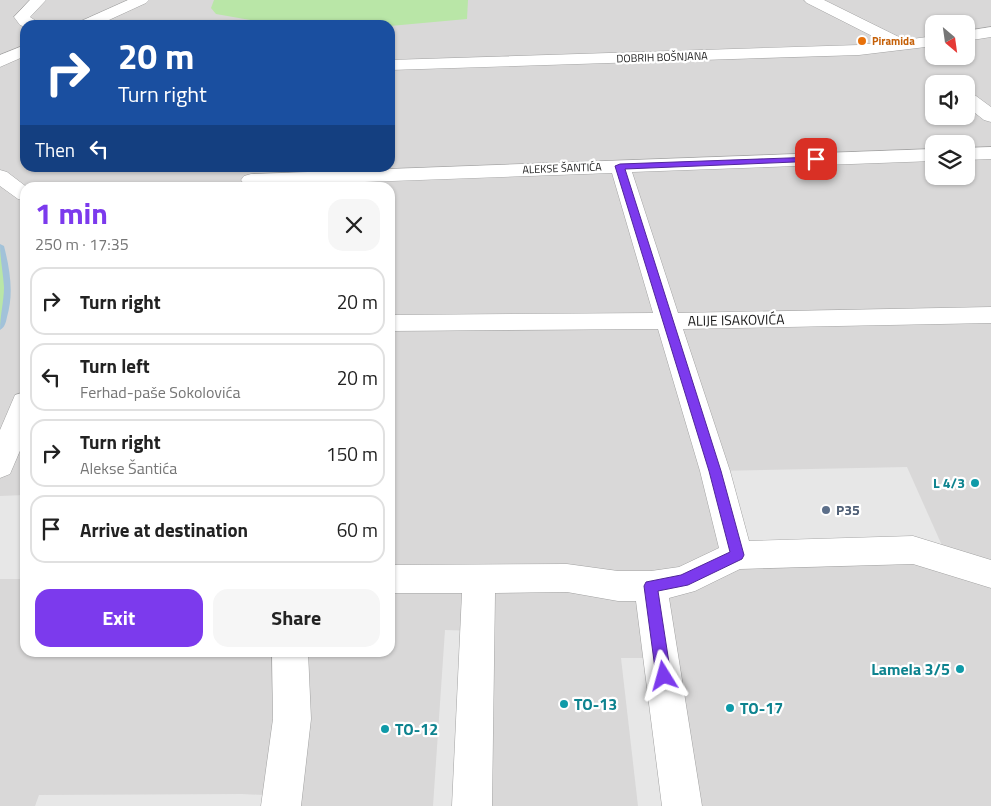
<!DOCTYPE html>
<meta charset="utf-8">
<style>
:root{--surface:#fff;--page:#f6f6f6;--text:#222;--muted:#767676;--line:#e0e0e0;--accent:#7c3aed}
body{margin:0;font-family:"Titillium Web",sans-serif;background:var(--page);color:var(--text);height:100vh;display:flex;flex-direction:column;font-size:19px;white-space:nowrap}
*{box-sizing:border-box;margin:0}
p{font-size:16px;color:var(--muted)}
.icon{flex:none;width:28px;height:28px;fill:none;stroke:currentColor;stroke-width:2;stroke-linecap:round;stroke-linejoin:round}
.map{position:relative;flex:1;overflow:hidden}
.sheet{position:absolute;left:20px;top:182px;width:375px;height:475px;display:flex;flex-direction:column;background:var(--surface);border-radius:15px;box-shadow:0 1px 4px #0004}
.sheet>*{flex:none}
.banner{position:absolute;left:20px;top:20px;width:375px;height:152px;border-radius:15px;box-shadow:0 1px 4px #0004;background:#1a4fa0;color:#fff;overflow:hidden}
.needle{width:32px;rotate:151deg}
.tools{position:absolute;left:925px;top:15px;display:grid;gap:10px}
.tools a{display:grid;place-items:center;width:50px;height:50px;border-radius:10px;background:var(--surface);box-shadow:0 1px 4px #0004;font-size:25px}
.pin{position:absolute;display:grid;place-items:center;width:42px;height:42px;color:#fff;margin:-21px;border-radius:10px;box-shadow:0 2px 8px #0006}
.me{position:absolute;width:55px;margin:-28px;rotate:352deg;stroke-linejoin:round;filter:drop-shadow(0 0 4px #0008)}
.turn{display:flex;align-items:center;gap:18px;height:105px;padding:0 15px;font-size:22px}
.turn .icon{width:65px;height:65px;stroke-width:2.5}
.turn b{display:block;font-size:35px;line-height:42px}
.then{display:flex;align-items:center;height:48px;padding:0 15px;background:#0003;gap:10px;font-size:19px}
.round{display:grid;place-items:center;flex:none;width:52px;height:52px;border-radius:15px;background:var(--page)}
.headline{display:flex;align-items:center;justify-content:space-between;height:85px;padding:0 15px}
h1{font-size:30px;font-weight:700;line-height:38px;color:var(--accent)}
.button{display:flex;gap:10px;margin-top:auto;padding:10px 15px}
.button a{flex:1;height:58px;border-radius:15px;background:var(--accent);color:#fff;font-size:20px;font-weight:700;line-height:58px;text-align:center}
.button a+a{background:var(--page);color:var(--text)}
ul{padding:0;list-style:none}
li{display:flex;align-items:center;gap:15px;height:68px;margin:0 10px 8px;padding:0 5px;border:2px solid var(--line);border-radius:15px}
li div{flex:1}
li b{display:block;font-size:19px}
li em{font-style:normal}
.map>svg:first-child{display:block}
.residential{fill:#d9d8d8;fill-rule:evenodd}
.grass{fill:#b9e6a7}
.parking{fill:#e7e7e7}
.lines{fill:none;stroke-linecap:round;stroke-linejoin:round}
.stream{fill:#a2c2d9;fill-rule:evenodd}
.street-casing{stroke:#a2a2a2;stroke-width:1}
.street{fill:#fff;fill-rule:evenodd}
.route{fill:#7c3aed;stroke:#51269a}
.food-dot{fill:#e8710a;stroke:#fff;stroke-width:2}
.culture-dot{fill:#0f9aa8;stroke:#fff;stroke-width:2}
.service-dot{fill:#5c6f8a;stroke:#fff;stroke-width:2}
.labels{text-anchor:middle;stroke-width:4.5;stroke-linejoin:round;paint-order:stroke}
.far-food-label{font-size:11px;font-weight:bold;fill:#c56008;stroke:#fff;text-anchor:start}
.far-street-label{font-size:11px;fill:#1b1b1b;stroke:#fff}
.street-label{font-size:14px;fill:#1b1b1b;stroke:#fff}
.culture-label{font-size:14px;font-weight:bold;fill:#0d838f;stroke:#fff;text-anchor:end}
.service-label{font-size:14px;font-weight:bold;fill:#4e5e75;stroke:#fff;text-anchor:start}
.near-culture-label{font-size:16px;font-weight:bold;fill:#0d838f;stroke:#fff;text-anchor:start}
</style>
<div class="map">
<svg width="991" height="806" viewBox="0 0 991 806">
<rect width="100%" height="100%" fill="#ecebe1"/>
<path class="residential" d="M 0,0 L 991,0 L 991,806 L 0,806 ZM 934,24 L 966,24 L 966,56 L 934,56 ZM 25,25 L 390,25 L 390,168 L 25,168 ZM 934,84 L 966,84 L 966,116 L 934,116 ZM 934,144 L 966,144 L 966,176 L 934,176 ZM 25,188 L 390,188 L 390,652 L 25,652 Z"/>
<g class="grass">
<path d="M 214,0 L 468,0 L 467,19 L 390,26 L 278,25 L 216,14 L 211,8 Z"/>
<path d="M 0,247 C 9,277 11,297 0,327 Z"/>
</g>
<g class="parking">
<path d="M 907,467 L 944,550 L 737,555 L 715,471 Z"/>
<path d="M 25,495 L 25,579 L 0,579 L 0,496 Z"/>
<path d="M 445,630 L 476,631 L 472,806 L 433,806 Z"/>
<path d="M 621,658 L 661,658 L 682,806 L 638,806 Z"/>
<path d="M 242,794 L 283,796 L 281,806 L 35,806 L 39,795 Z"/>
</g>
<g class="lines">
<path class="stream" d="M 0,244 L 4,246 C 10,270 14,293 7,317 C 6,322 5,327 0,330 C 0,315 4,301 4,287 C 3,272 0,258 0,244 Z"/>
<g class="street-casing">
<g id="street">
<path d="M 30,0 L 46,0 L 30,17 L 42,25 L 25,25 L 25,27 L 20,25 L 14,17 Z"/>
<path d="M 128,0 L 149,0 L 146,3 L 98,25 L 77,25 L 79,22 Z"/>
<path d="M 804,0 L 824,0 L 905,40 L 934,36 L 934,46 L 859,55 L 390,70 L 390,60 L 859,45 L 884,42 L 807,3 Z"/>
<path d="M 991,27 L 991,37 L 966,41 L 966,31 Z"/>
<path d="M 25,45 L 25,56 L 0,67 L 0,55 Z"/>
<path d="M 966,92 L 972,93 L 991,107 L 991,122 L 984,120 L 966,106 Z"/>
<path d="M 991,147 L 991,159 L 966,160 L 966,148 Z"/>
<path d="M 934,149 L 934,161 L 632,172 L 678,313 L 991,307 L 991,323 L 683,329 L 730,471 L 749,541 L 913,536 L 991,560 L 991,588 L 913,564 L 740,569 L 695,591 L 669,598 L 702,806 L 662,806 L 636,601 L 618,601 L 567,592 L 495,593 L 492,806 L 452,806 L 462,593 L 390,593 L 390,565 L 567,564 L 618,571 L 651,571 L 679,567 L 719,548 L 700,471 L 658,329 L 390,331 L 390,315 L 653,313 L 612,173 L 251,186 L 244,184 L 241,180 L 244,176 L 251,174 Z"/>
<path d="M 0,170 L 7,172 L 28,188 L 25,188 L 25,201 L 18,199 L 0,186 Z"/>
<path d="M 25,392 L 25,439 L 10,474 L 0,478 L 0,430 L 15,395 Z"/>
<path d="M 272,652 L 308,652 L 311,719 L 301,806 L 261,806 L 273,719 Z"/>
</g>
</g>
<use href="#street" class="street"/>
</g>
<path class="route" d="M 816,157 L 820,159 L 819,161 L 625,169 L 721,471 L 744,555 L 742,559 L 688,585 L 658,591 L 671,676 L 669,681 L 664,683 L 658,681 L 656,676 L 644,586 L 646,582 L 681,575 L 730,552 L 709,471 L 615,166 L 620,164 Z"/>
<circle class="food-dot" cx="862" cy="41" r="5"/>
<g class="culture-dot">
<circle cx="975" cy="483" r="5"/>
<circle cx="960" cy="669" r="5"/>
<circle cx="564" cy="704" r="5"/>
<circle cx="730" cy="708" r="5"/>
<circle cx="385" cy="729" r="5"/>
</g>
<circle class="service-dot" cx="826" cy="510" r="5"/>
<g class="labels">
<g class="far-food-label">
<text x="872" y="45">Piramida</text>
</g>
<g class="far-street-label">
<text transform="translate(662 57) rotate(-2)" y="4">DOBRIH BOŠNJANA</text>
<text transform="translate(562 168) rotate(-2)" y="4">ALEKSE ŠANTIĆA</text>
</g>
<g class="street-label">
<text transform="translate(736 320) rotate(-1)" y="5">ALIJE ISAKOVIĆA</text>
</g>
<g class="culture-label">
<text x="965" y="488">L 4/3</text>
</g>
<g class="service-label">
<text x="836" y="515">P35</text>
</g>
<g class="near-culture-label">
<text x="950" y="675" text-anchor="end">Lamela 3/5</text>
<text x="574" y="710">TO-13</text>
<text x="740" y="714">TO-17</text>
<text x="395" y="735">TO-12</text>
</g>
</g>
</svg>
<div class="tools">
<a><svg class="needle" viewBox="-14 -14 28 28"><path d="M0-13l5 13h-10z" fill="#e53935"/><path d="M0 13l5-13h-10z" fill="#767676"/></svg></a>
<a><svg class="icon" aria-label="sound" viewBox="0 0 24 24"><path d="M4 9h4l5-4v14l-5-4H4zM17 9q2 3 0 6"/></svg></a>
<a><svg class="icon" aria-label="layers" viewBox="0 0 24 24"><path d="M12 4l9 5-9 5-9-5zM3 14l9 5 9-5"/></svg></a>
</div>
<div class="pin" style="left:816px;top:159px;background:#d93025"><svg class="icon" aria-label="arrive" viewBox="0 0 24 24"><path d="M6 21V4h12l-3 4 3 4H6"/></svg></div>
<svg class="me" style="left:664px;top:676px" viewBox="-20 -20 40 40"><path d="M0-17L14 15 0 8-14 15z" fill="#7c3aed" stroke="#fff" stroke-width="4"/></svg>
<div class="banner">
<div class="turn"><svg class="icon" aria-label="right" viewBox="0 0 24 24"><path d="M7 20v-9h11M14 6l5 5-5 5"/></svg><div><b>20 m</b>Turn right</div></div>
<div class="then">Then<svg class="icon" aria-label="left" viewBox="0 0 24 24"><path d="M17 20v-9H6M10 6l-5 5 5 5"/></svg></div>
</div>
<section class="sheet">
<div class="headline"><div><h1>1 min</h1><p>250 m · 17:35</p></div><a class="round"><svg class="icon" aria-label="close" viewBox="0 0 24 24"><path d="M6 6l12 12M18 6L6 18"/></svg></a></div>
<ul>
<li><svg class="icon" aria-label="right" viewBox="0 0 24 24"><path d="M7 20v-9h11M14 6l5 5-5 5"/></svg><div><b>Turn right</b></div><em>20 m</em></li>
<li><svg class="icon" aria-label="left" viewBox="0 0 24 24"><path d="M17 20v-9H6M10 6l-5 5 5 5"/></svg><div><b>Turn left</b><p>Ferhad-paše Sokolovića</p></div><em>20 m</em></li>
<li><svg class="icon" aria-label="right" viewBox="0 0 24 24"><path d="M7 20v-9h11M14 6l5 5-5 5"/></svg><div><b>Turn right</b><p>Alekse Šantića</p></div><em>150 m</em></li>
<li><svg class="icon" aria-label="arrive" viewBox="0 0 24 24"><path d="M6 21V4h12l-3 4 3 4H6"/></svg><div><b>Arrive at destination</b></div><em>60 m</em></li>
</ul>
<div class="button"><a>Exit</a><a>Share</a></div>
</section>
</div>
